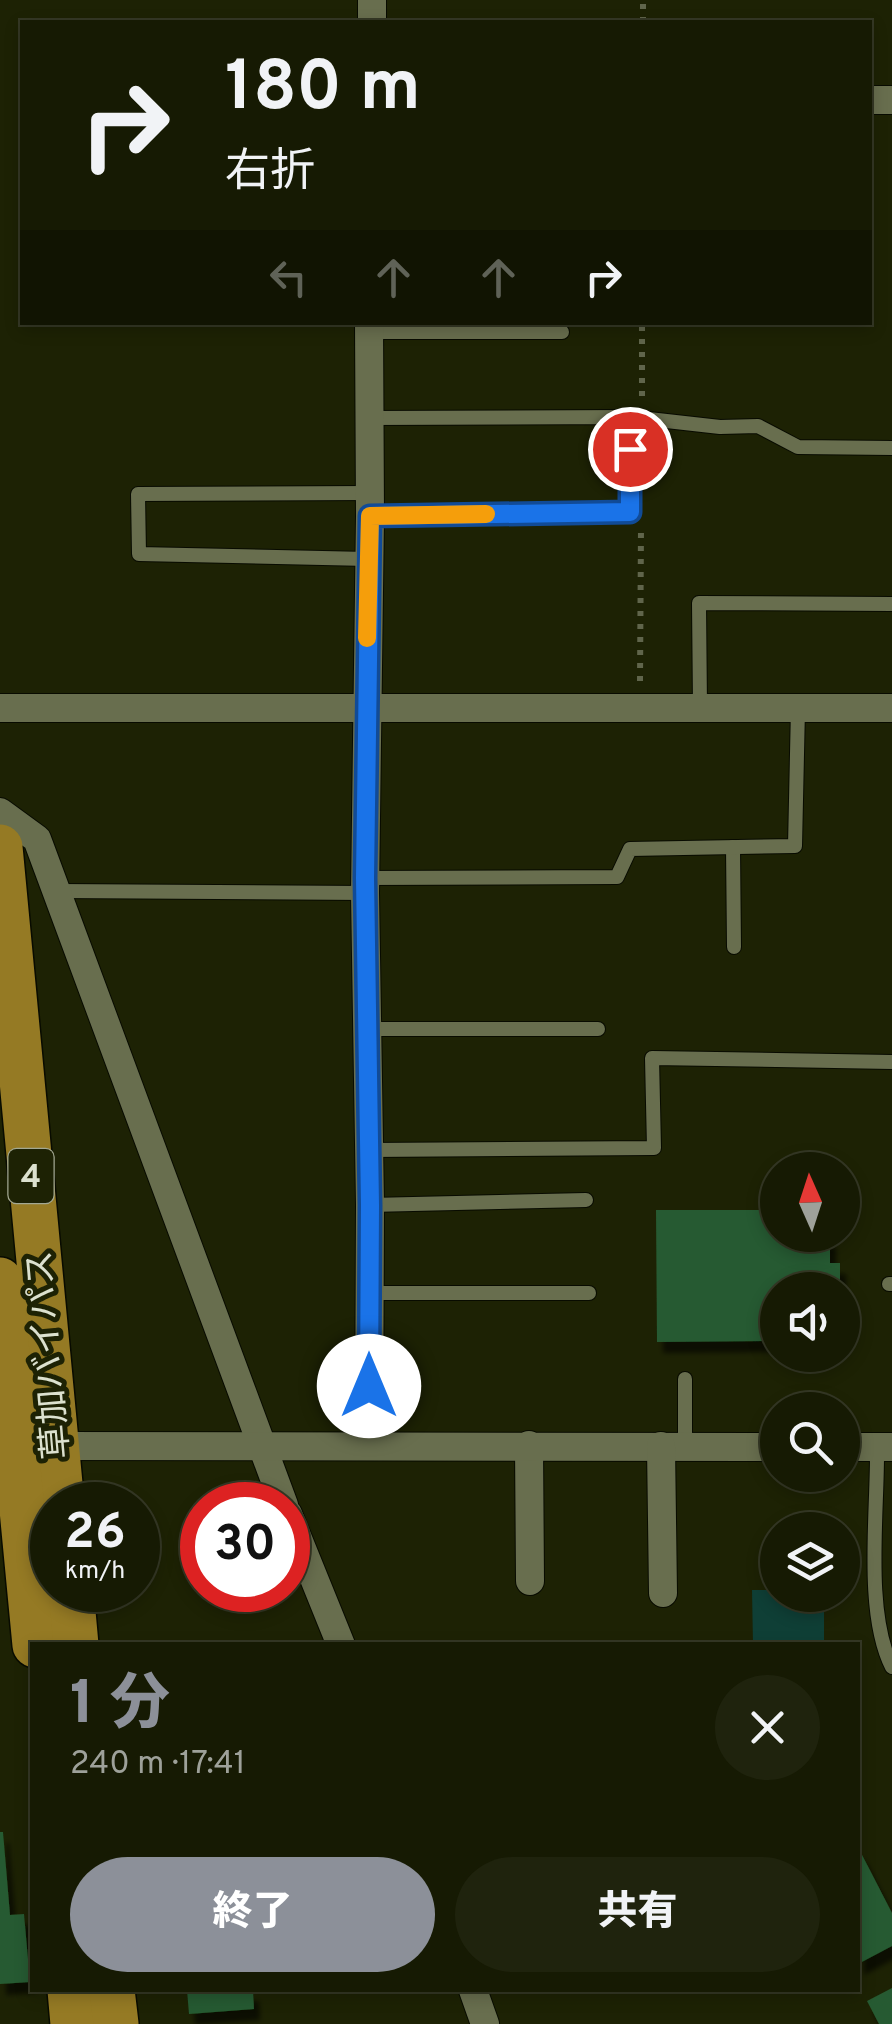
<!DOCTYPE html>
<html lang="ja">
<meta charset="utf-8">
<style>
:root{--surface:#161a03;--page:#1f230d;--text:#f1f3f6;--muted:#9ea19a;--line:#353825;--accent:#8c9099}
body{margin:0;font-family:Overpass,"Noto Sans JP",sans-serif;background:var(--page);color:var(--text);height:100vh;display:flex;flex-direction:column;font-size:38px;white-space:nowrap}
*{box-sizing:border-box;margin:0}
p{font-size:32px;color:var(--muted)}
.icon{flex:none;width:55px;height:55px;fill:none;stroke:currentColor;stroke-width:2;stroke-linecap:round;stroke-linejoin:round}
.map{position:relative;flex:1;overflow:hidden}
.panel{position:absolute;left:30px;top:1642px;width:830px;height:350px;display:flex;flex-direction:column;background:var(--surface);border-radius:0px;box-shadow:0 5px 15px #0003,0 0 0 2px var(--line)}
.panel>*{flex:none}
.guide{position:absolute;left:20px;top:20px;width:852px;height:305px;border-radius:0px;box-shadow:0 5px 15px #0003,0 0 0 2px var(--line);background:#161a03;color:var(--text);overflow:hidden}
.needle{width:65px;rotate:357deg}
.controls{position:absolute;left:760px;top:1152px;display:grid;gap:20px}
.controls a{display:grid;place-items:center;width:100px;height:100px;border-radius:50%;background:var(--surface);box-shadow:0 5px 15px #0003,0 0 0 2px var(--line);font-size:50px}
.speed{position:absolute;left:30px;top:1482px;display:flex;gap:20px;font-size:50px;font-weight:700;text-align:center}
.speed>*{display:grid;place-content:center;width:130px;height:130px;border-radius:50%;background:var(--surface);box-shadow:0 5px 15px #0003,0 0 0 2px var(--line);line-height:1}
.speed small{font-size:25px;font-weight:400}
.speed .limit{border:15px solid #d22;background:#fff;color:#111}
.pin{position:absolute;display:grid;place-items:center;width:85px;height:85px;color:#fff;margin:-42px;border:5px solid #fff;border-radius:50%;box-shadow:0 2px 10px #0007}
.me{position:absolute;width:110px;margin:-55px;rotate:0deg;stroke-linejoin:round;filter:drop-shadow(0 0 8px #0008)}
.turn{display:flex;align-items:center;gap:35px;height:210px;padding:0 40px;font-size:45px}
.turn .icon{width:130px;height:130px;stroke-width:2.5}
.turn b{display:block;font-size:70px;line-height:85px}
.lanes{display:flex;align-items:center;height:95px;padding:0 40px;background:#0003;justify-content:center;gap:50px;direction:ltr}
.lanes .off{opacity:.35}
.round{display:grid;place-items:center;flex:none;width:105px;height:105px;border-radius:52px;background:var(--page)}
.summary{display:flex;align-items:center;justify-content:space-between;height:170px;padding:0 40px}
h1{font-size:60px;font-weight:800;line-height:75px;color:var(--accent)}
.cta{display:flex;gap:20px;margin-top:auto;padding:20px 40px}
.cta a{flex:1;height:115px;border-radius:60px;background:var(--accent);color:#fff;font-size:40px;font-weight:800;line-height:115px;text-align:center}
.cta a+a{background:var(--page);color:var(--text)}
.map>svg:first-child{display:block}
.water{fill:#0f3f36}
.building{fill:#265a31;filter:url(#shadow)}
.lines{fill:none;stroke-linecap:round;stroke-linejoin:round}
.service-casing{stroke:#080b00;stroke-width:16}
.minor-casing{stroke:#080b00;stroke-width:30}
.trunk-casing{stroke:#080b00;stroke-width:48}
.path{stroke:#60654b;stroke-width:6;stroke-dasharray:5 8;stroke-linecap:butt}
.service{stroke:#686e4e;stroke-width:14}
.minor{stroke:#686e4e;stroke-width:28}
.trunk{stroke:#957a24;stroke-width:45}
.route-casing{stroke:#114b97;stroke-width:25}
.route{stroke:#1a73e8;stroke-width:18}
.slow{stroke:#f59e0b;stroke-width:18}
.labels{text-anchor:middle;stroke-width:10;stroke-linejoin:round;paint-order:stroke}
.shield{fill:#1d2204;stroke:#a3a892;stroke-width:2.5}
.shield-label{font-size:32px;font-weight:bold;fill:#dce1cf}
.street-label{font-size:35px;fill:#dce1cf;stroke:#1d2204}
</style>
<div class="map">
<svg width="892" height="2024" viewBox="0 0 892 2024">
<defs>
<filter id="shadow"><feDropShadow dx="6" dy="11" stdDeviation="2.5" flood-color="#0009"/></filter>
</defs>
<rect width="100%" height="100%" fill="#1d2204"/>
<path class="water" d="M 752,1590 L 777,1590 L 778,1595 L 824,1595 L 824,1645 L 753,1645 Z"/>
<g class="building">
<path d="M 656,1210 L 778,1210 L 778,1235 L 830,1236 L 830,1263 L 840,1263 L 840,1290 L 778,1290 L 778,1341 L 657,1342 Z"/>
<path d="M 0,1832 L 3,1832 L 10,1915 L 24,1914 L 30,1982 L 0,1984 Z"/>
<path d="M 858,1847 L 892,1913 L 892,1946 L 858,1964 Z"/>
<path d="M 892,1988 L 892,2024 L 879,2024 L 867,2001 Z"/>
<path d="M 187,1990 L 253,1990 L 254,2009 L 189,2014 Z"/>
</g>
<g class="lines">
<g class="service-casing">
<g id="service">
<path d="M 369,332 L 562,332"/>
<path d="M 631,417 L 720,427 L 758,426 L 798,447 L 892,448"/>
<path d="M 370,418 L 631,417 L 630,512 L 370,516"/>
<path d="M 368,559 L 139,554 L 138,494 L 370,493"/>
<path d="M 700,707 L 699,603 L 892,604"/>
<path d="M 733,847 L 734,947"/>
<path d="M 365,878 L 617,877 L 630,849 L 795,846 L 798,708"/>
<path d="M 57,891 L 365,893"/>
<path d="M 367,1029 L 598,1029"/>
<path d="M 369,1150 L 654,1148 L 652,1058 L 892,1062"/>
<path d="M 370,1205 L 586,1200"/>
<path d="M 889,1284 L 892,1284"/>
<path d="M 369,1293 L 589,1293"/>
<path d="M 685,1379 L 685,1446"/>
<path d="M 877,1447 C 878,1510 864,1612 892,1667"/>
</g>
</g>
<g class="minor-casing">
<g id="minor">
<path d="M 372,22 L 372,0"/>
<path d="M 870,100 L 892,100"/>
<path d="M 369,322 L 370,516 L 365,893 L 370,1205 L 369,1444"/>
<path d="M 0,708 L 892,708"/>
<path d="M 0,812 L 37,839 L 284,1505"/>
<path d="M 529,1445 L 530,1581"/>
<path d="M 56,1446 L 778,1447"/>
<path d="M 661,1446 L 663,1593"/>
<path d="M 842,1447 L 892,1447"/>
<path d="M 288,1514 L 341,1645"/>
<path d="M 473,1990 L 485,2024"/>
</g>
</g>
<g class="trunk-casing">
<g id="trunk">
<path d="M 0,847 L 62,1505"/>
<path d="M 0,1280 L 35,1645"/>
<path d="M 71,1590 L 76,1645"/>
<path d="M 70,1990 L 73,2024"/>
<path d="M 112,1990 L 116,2024"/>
</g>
</g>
<g class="path">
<path d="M 643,22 L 643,0"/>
<path d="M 642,396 L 642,322"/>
<path d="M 640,681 L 641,529"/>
</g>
<use href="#service" class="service"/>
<use href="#minor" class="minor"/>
<use href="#trunk" class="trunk"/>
</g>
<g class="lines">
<g class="route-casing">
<path id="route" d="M 369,1386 L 370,1205 L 365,878 L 370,516 L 630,512 L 630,449"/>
</g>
<use href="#route" class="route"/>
<path class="slow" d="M 367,638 L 370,516 L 486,514"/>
</g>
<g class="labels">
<rect class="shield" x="8.5" y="1149" width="45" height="54" rx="8"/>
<g class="shield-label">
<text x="31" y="1187">4</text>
</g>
<g class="street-label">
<text transform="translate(47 1355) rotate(-95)" y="12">草加バイパス</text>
</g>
</g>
</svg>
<div class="controls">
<a><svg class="needle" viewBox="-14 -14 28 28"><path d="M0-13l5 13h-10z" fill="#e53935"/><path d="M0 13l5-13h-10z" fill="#9ea19a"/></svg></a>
<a><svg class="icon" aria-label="sound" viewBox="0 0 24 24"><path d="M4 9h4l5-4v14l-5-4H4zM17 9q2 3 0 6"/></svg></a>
<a><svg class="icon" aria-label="search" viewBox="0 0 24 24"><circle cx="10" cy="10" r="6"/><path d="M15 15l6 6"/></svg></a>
<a><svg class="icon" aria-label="layers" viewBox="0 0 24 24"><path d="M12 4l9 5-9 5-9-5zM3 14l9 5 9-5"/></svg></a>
</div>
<div class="speed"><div>26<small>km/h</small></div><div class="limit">30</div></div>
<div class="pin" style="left:630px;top:449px;background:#d93025"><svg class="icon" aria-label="arrive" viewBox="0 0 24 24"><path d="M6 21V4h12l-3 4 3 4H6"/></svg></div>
<svg class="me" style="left:369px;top:1386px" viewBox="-20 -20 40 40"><circle r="19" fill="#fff"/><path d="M0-13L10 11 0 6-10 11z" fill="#1a73e8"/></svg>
<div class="guide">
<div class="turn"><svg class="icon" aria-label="right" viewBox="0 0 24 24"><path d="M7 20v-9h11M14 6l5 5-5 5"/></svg><div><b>180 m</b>右折</div></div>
<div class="lanes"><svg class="icon off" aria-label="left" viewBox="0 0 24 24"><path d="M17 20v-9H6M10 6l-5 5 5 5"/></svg><svg class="icon off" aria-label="ahead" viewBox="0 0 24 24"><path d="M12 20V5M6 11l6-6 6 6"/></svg><svg class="icon off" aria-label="ahead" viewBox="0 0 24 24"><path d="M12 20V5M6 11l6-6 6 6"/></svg><svg class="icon" aria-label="right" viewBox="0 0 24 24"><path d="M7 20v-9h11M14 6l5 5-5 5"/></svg></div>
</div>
<section class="panel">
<div class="summary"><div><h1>1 分</h1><p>240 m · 17:41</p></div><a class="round"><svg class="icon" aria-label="close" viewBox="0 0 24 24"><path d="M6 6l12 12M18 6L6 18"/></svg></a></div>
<div class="cta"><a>終了</a><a>共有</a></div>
</section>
</div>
